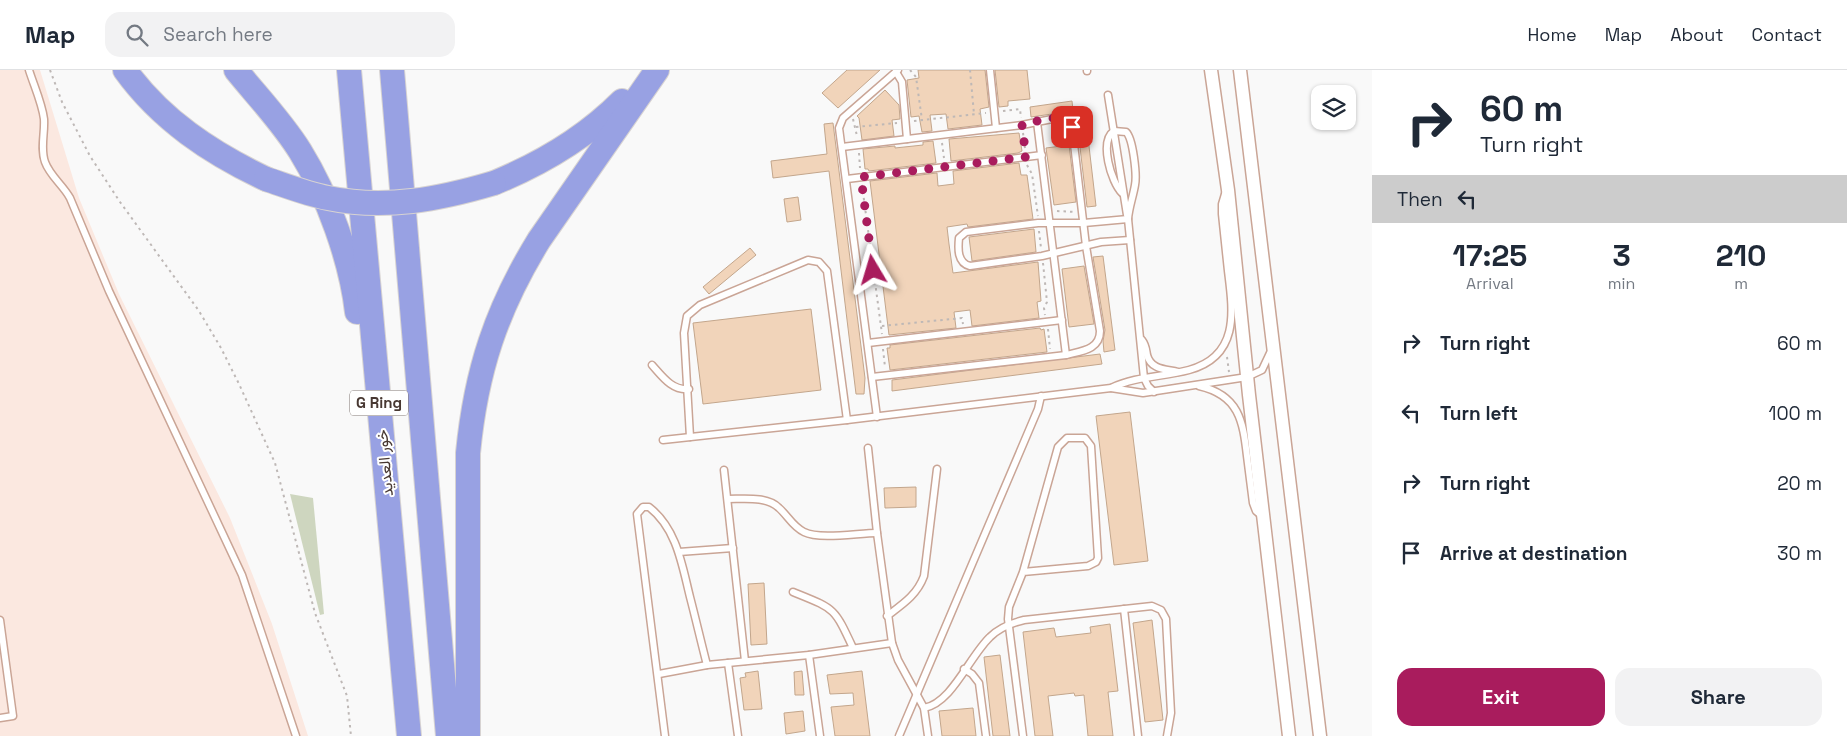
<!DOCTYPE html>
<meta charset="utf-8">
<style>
:root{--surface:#fff;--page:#f2f2f3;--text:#1f2937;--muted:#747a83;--line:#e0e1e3;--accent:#a91c5d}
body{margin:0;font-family:"Space Grotesk",Vazirmatn,sans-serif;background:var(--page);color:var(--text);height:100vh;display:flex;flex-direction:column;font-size:19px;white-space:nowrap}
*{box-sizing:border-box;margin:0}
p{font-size:16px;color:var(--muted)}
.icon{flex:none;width:28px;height:28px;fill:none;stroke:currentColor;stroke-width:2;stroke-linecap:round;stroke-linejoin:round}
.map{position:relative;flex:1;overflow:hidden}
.details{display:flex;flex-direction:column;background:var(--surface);width:475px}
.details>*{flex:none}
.guide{background:#fff;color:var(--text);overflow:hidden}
.buttons{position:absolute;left:1311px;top:15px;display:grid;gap:10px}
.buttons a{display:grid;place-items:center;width:45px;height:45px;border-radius:10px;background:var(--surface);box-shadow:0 1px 4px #0004;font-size:25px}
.pin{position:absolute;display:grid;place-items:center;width:42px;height:42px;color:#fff;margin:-21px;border-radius:10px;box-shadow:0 2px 8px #0006}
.me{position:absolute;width:55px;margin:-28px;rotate:353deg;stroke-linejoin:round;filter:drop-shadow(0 0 4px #0008)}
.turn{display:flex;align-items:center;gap:18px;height:105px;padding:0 25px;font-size:22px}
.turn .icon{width:65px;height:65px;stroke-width:2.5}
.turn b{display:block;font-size:35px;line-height:42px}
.then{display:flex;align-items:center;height:48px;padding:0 25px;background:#0003;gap:10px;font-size:19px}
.eta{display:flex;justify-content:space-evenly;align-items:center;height:85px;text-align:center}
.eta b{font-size:30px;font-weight:700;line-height:35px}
.button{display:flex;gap:10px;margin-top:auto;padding:10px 25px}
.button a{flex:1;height:58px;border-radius:15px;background:var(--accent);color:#fff;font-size:20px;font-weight:700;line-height:58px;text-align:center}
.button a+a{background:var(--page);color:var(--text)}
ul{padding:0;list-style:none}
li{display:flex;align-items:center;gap:15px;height:70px;padding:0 25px}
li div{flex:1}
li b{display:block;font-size:19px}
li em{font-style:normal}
header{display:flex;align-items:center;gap:30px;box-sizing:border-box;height:70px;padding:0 25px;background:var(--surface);border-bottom:1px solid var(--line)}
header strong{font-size:24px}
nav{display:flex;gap:28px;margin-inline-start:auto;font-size:18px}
.search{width:350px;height:45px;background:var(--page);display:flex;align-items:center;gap:12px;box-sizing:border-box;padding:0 18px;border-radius:15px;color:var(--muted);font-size:19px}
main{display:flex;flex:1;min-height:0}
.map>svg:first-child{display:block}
.built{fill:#fbe8e0}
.green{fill:#ced6bf}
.building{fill:#f1d4ba;stroke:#c3a68c}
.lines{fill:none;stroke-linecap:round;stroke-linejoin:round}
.service-casing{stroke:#caa596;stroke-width:9}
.minor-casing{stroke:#caa596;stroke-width:15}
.motorway-casing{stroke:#d7d3d2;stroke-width:26}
.path{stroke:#beb8b6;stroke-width:2;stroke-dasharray:2.5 4;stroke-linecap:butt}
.service{stroke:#fff;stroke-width:6}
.minor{stroke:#fff;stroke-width:12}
.motorway{stroke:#98a1e3;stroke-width:24}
.motorway-bridge-casing{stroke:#d7d3d2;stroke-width:26;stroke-linecap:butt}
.motorway-bridge{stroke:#98a1e3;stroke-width:24}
.route{stroke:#a91c5d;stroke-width:9;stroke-dasharray:0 16.2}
.labels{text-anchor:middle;stroke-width:4;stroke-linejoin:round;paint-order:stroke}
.shield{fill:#fff;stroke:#7f7470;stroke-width:1}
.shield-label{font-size:15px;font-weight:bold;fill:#483832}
.street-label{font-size:16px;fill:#483832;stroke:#fff}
</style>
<header>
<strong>Map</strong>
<div class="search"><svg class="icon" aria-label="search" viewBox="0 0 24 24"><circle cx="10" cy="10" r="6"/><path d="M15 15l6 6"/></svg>Search here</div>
<nav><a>Home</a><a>Map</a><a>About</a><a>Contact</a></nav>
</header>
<main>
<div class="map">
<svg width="1372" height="666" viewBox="0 0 1372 666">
<rect width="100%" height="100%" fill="#f9f9f9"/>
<path class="built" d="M 0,0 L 40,0 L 79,128 L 119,224 L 230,448 L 272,554 L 308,666 L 0,666 Z"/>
<path class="green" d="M 290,424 L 313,428 L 324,544 L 320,545 Z"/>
<g class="building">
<path d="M 847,0 L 880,0 L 838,38 L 822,23 Z"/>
<path d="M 918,0 L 985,0 L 989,37 L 980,39 L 982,55 L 948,59 L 946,44 L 930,45 L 932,61 L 922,62 L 919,46 L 911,47 L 907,10 L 919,8 Z"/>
<path d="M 995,0 L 1027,0 L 1030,29 L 1008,31 L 1008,36 L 999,37 Z"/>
<path d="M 885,20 L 899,35 L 900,49 L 892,50 L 894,66 L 862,70 L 859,48 L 857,46 Z"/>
<path d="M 1072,31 L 1073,41 L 1031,47 L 1030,37 Z"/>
<path d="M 1085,42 L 1096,136 L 1087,137 L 1076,43 Z"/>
<path d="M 833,53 L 865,308 L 864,324 L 856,324 L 829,101 L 773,108 L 771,91 L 827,84 L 824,54 Z"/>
<path d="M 1019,63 L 1022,81 L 1018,83 L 951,91 L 949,69 Z"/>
<path d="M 933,71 L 936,93 L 869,101 L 868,99 L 865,99 L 863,79 L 895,76 L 895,78 L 923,75 L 923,72 Z"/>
<path d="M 1069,75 L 1076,132 L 1054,135 L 1046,78 Z"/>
<path d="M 1019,93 L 1021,105 L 1027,105 L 1033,149 L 968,157 L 967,154 L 947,157 L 949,174 L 953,203 L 1038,192 L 1041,231 L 1037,232 L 1039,248 L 972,256 L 970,240 L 954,242 L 956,258 L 889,265 L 870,111 L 937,103 L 938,116 L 954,114 L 953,101 Z"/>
<path d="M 798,127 L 801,150 L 787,152 L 784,129 Z"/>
<path d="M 1034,159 L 1036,182 L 972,191 L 969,167 Z"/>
<path d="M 750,178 L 756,185 L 709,224 L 703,217 Z"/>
<path d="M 1103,186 L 1115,280 L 1104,282 L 1103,271 L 1105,260 L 1093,187 Z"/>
<path d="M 1084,196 L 1094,254 L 1069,257 L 1062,199 Z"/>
<path d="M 811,239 L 821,320 L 703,334 L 693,253 Z"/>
<path d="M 1040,258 L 1041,260 L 1044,259 L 1047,282 L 890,300 L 887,278 L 890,278 L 890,275 Z"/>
<path d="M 1100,284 L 1102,294 L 892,321 L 892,310 Z"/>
<path d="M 1130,342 L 1148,491 L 1114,495 L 1096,346 Z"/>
<path d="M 916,417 L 916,437 L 885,438 L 884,418 Z"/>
<path d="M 764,513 L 767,574 L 751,575 L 748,514 Z"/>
<path d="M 1152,550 L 1163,650 L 1145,652 L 1133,553 Z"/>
<path d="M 1110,554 L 1118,621 L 1108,622 L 1113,666 L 1088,666 L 1084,625 L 1075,626 L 1074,623 L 1048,626 L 1053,666 L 1035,666 L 1023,562 L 1054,558 L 1056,567 L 1091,563 L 1090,557 Z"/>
<path d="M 1000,585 L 1010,666 L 993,666 L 984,587 Z"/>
<path d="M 758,601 L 762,639 L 744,640 L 740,608 L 746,607 L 745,603 Z"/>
<path d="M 802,601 L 804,625 L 795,625 L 794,602 Z"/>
<path d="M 862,601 L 870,666 L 835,666 L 831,637 L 854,635 L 853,623 L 830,624 L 827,605 Z"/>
<path d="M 973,638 L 976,666 L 942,666 L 939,641 Z"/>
<path d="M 803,641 L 805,661 L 786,664 L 784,643 Z"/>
</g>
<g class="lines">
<g class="service-casing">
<g id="service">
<path d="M 29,0 C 34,16 42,33 44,49 C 45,64 40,78 45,92 C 50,106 63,115 70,128 L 109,221 L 242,505 L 296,666"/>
<path d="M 990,0 L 996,58"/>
<path d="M 1087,0 L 1087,1"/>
<path d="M 896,2 L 902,12 L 907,69"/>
<path d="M 1108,25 L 1127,145"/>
<path d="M 1037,52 L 1066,285"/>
<path d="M 842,77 L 1022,55 L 1057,48 L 1068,50 L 1072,57 L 1086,176 L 1100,261 C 1100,280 1081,281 1066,285 L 872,307"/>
<path d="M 847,109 L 1042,85"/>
<path d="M 1122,123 C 1111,112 1099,71 1114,61 L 1126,62 C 1133,68 1137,105 1135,115 C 1133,127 1129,137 1128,149 L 1144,308 L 1148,316 L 1154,322"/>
<path d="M 1128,149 L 1084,153 L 1038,153 L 966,162 L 959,168 C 958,178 957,193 970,196 L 1042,186 L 1101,172 L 1130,170"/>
<path d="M 1142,270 C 1146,275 1146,279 1147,285 C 1151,300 1166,299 1178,302"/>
<path d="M 868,273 L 1062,250"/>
<path d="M 652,295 C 662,306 672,321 689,319"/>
<path d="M 1199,316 C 1239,325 1243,351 1247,386 C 1249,402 1251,418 1253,433 L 1256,441 L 1262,446"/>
<path d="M 1111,318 L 1143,323 L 1247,307 L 1262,300 L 1270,283"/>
<path d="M 877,347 L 839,58 L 843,48 L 898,0"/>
<path d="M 690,367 L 684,263 L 687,246 L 700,235 L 808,190 L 819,192 L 827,201 L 847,350"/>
<path d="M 663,370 L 847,350 L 1111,318 C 1136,306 1163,307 1189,300 C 1240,286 1233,241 1228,201 C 1226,182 1224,163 1222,144 L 1222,134 L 1225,124"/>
<path d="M 868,378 L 877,463 L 892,573 L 898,590 L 924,638 L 928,666"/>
<path d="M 724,400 L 745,591"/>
<path d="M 728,429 C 744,429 767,426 779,438 C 788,446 793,457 804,462 C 820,470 858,463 877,463"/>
<path d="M 679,482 L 733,478"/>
<path d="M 1023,502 L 1088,496 L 1096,492 L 1098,488 L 1091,376 L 1085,368 L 1067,368 L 1058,377 L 1023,502 L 1009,537 L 1008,549 L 1023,666"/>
<path d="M 793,522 C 835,539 834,537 853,578"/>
<path d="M 1124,539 L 1138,666"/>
<path d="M 887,546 C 903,534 917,525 924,506 L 937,399"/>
<path d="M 0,550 L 13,646 L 0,648"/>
<path d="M 809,585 L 820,666"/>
<path d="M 728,593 L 738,666"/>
<path d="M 964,599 L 972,604 L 979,613 L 986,666"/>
<path d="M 659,604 L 707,595 L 809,585 L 892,573"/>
<path d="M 924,638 C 952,633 969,587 990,567 C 999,558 1011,553 1024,550 L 1152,536 L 1161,540 L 1166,549 L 1171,643 L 1167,666"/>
<path d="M 665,666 L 637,444 L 643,437 L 649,437 C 677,459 682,495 690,527 C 696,550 701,572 707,595"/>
<path d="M 899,666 L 1038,339 L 1041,326"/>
</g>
</g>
<g class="minor-casing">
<g id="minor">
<path d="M 1211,0 L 1228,120 L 1249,325 L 1289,666"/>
<path d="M 1240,0 L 1320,666"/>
</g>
</g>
<g class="motorway-casing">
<g id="motorway">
<path d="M 125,0 C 161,50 211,83 266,109"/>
<path d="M 236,0 C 257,26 282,52 300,81 C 328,126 351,190 357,242"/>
<path d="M 349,0 L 409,666"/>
<path d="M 392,0 L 448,666"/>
<path d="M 494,113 C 543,93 585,68 622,31"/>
<path d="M 468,666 L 468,383 C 476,301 496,240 539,170 L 657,0"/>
</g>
</g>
<g class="path">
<path d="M 50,0 L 62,32 L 90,86 L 120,132 L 199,241 L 221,278 L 239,314 L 275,393 L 315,543 L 347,626 L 351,666"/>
<path d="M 910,0 L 916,7 L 922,50"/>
<path d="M 970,0 L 974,44"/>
<path d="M 1003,41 L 1020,39 L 1021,48"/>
<path d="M 853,49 L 857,66"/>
<path d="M 914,51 L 986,43"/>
<path d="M 856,57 L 897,53"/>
<path d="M 1023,63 L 1025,78"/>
<path d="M 942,73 L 944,88"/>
<path d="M 859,83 L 860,98"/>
<path d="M 1027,95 L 1032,104 L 1038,146"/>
<path d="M 862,115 L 882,264"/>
<path d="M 1057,141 L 1075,142"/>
<path d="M 1039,161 L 1041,178"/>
<path d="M 1043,193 L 1047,232 L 1044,238 L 1045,245"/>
<path d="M 882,256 L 962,248 L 963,254"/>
<path d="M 1048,259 L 1050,279"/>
<path d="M 883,279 L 885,297"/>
<path d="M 1227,287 L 1229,302"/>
</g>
<use href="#service" class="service"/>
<use href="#minor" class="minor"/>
<use href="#motorway" class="motorway"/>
<g class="motorway-bridge-casing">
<path id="motorway-bridge" d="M 266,109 C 287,116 307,124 328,128 C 385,140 440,129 494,113"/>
</g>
<use href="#motorway-bridge" class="motorway-bridge"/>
</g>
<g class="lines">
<path class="route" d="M 873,200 L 861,107 L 1026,87 L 1022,55 C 1037,52 1064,40 1072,57"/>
</g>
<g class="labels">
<rect class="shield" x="350" y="320.5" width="58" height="25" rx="4"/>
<g class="shield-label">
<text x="379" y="338">G Ring</text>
</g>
<g class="street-label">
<text transform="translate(384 393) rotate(-95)" y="6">خور العديد</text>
</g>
</g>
</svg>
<div class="buttons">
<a><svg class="icon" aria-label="layers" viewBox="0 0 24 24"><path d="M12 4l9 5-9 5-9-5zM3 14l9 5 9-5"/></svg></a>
</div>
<div class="pin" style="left:1072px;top:57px;background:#d93025"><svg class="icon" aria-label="arrive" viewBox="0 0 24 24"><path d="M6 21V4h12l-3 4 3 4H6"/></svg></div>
<svg class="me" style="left:873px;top:200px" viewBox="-20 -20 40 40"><path d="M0-17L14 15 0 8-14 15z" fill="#a91c5d" stroke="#fff" stroke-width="4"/></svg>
</div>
<section class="details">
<div class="guide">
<div class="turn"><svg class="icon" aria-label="right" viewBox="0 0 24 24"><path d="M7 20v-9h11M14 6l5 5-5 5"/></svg><div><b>60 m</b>Turn right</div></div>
<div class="then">Then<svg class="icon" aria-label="left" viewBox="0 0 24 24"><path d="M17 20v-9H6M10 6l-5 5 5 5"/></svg></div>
</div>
<div class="eta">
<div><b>17:25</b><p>Arrival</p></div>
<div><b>3</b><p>min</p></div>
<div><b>210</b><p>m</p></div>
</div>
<ul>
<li><svg class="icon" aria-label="right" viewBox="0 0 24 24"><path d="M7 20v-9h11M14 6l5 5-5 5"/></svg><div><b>Turn right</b></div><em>60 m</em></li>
<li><svg class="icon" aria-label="left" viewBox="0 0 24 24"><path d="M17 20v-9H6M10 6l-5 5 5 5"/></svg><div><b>Turn left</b></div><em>100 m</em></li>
<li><svg class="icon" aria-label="right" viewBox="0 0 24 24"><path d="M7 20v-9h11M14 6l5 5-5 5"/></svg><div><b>Turn right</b></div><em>20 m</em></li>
<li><svg class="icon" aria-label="arrive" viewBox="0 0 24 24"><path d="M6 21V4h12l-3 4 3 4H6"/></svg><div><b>Arrive at destination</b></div><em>30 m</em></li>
</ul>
<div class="button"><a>Exit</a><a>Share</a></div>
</section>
</main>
